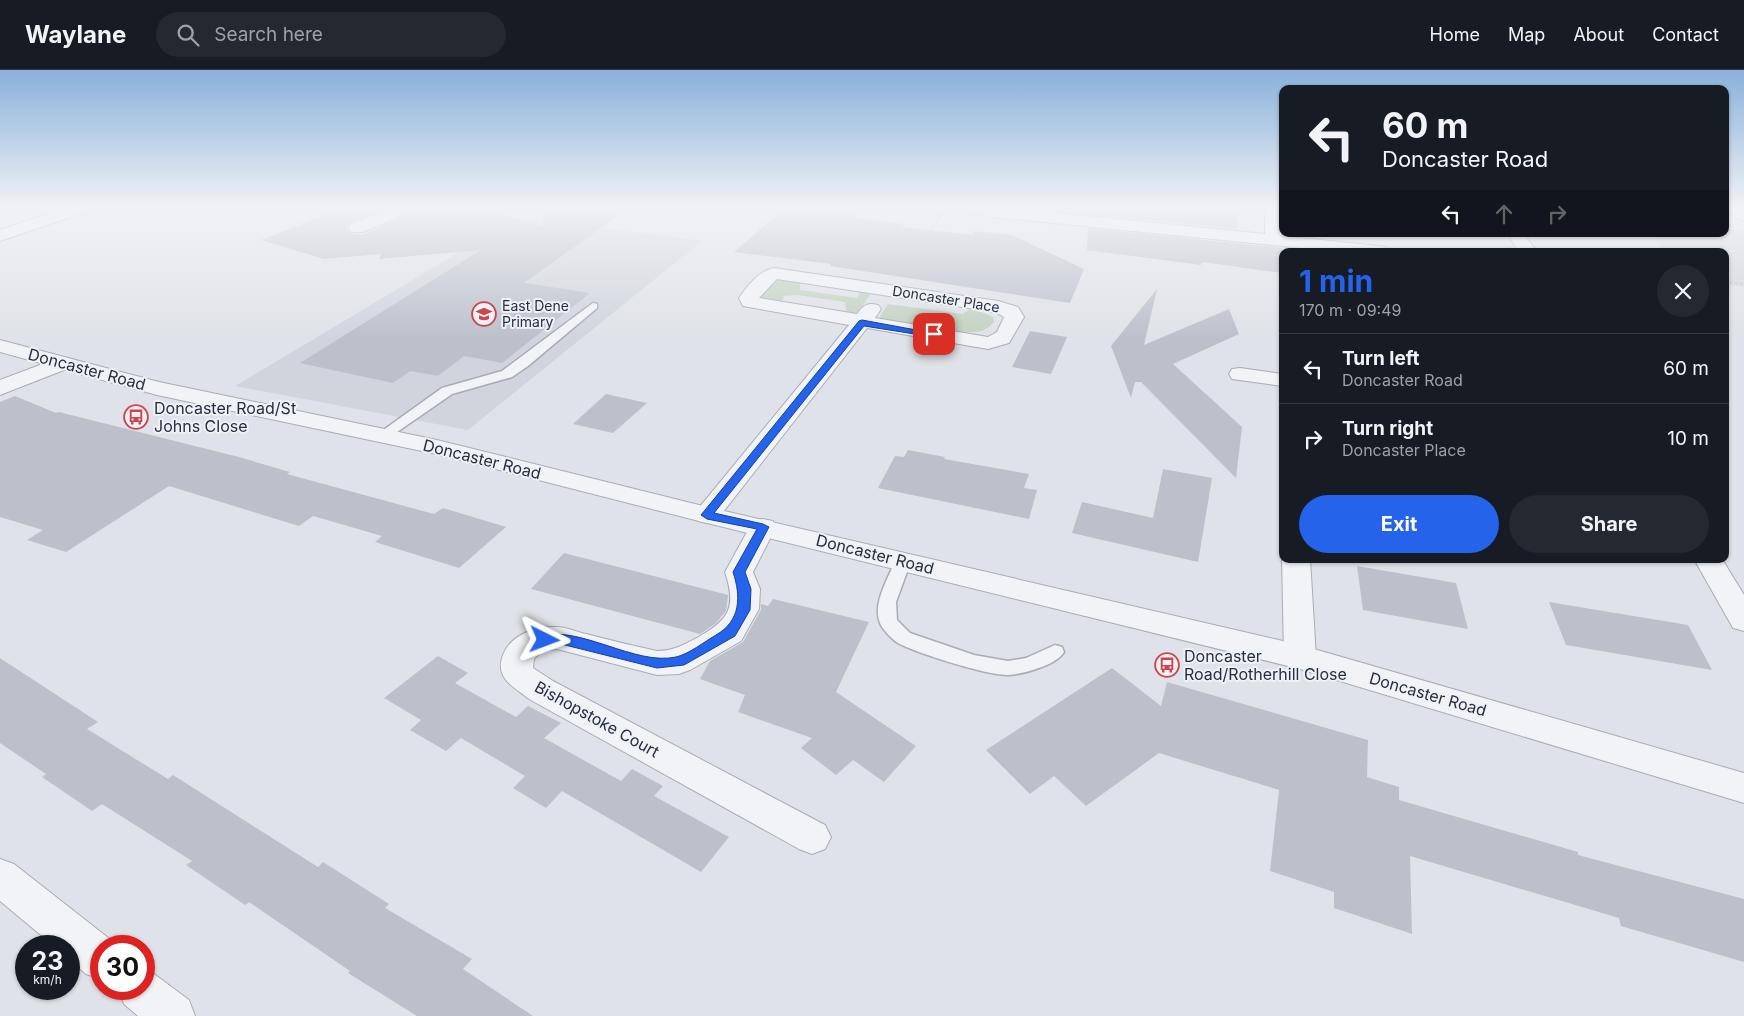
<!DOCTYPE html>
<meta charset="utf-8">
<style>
:root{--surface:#171b24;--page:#242831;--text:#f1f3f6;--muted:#9ea1a6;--line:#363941;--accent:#2563eb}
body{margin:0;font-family:Inter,sans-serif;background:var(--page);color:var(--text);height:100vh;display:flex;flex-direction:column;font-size:19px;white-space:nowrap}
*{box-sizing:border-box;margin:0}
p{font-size:16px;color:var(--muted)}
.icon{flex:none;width:28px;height:28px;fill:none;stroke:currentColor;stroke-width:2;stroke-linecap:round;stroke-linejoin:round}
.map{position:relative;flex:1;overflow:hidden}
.sheet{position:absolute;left:1279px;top:178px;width:450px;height:315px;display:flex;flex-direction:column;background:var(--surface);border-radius:10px;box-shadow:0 1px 4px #0004}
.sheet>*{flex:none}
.top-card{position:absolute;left:1279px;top:15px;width:450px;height:152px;border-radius:10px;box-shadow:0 1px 4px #0004;background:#171b24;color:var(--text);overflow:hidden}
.speed{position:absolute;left:15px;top:865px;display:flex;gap:10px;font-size:25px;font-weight:700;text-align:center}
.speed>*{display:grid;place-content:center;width:65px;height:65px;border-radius:50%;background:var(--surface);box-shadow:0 1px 4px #0004;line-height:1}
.speed small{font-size:12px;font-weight:400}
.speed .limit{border:8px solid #d22;background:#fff;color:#111}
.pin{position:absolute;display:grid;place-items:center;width:42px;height:42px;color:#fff;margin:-21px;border-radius:10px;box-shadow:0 2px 8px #0006}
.me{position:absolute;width:55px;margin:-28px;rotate:93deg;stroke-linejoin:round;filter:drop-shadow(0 0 4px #0008)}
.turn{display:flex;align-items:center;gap:18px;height:105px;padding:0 20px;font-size:22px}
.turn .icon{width:65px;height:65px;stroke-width:2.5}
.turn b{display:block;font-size:35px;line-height:42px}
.lanes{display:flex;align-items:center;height:48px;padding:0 20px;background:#0003;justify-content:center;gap:25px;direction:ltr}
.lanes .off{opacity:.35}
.round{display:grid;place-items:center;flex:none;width:52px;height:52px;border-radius:26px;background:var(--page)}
.summary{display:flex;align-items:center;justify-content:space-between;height:85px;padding:0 20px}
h1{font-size:30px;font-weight:700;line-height:38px;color:var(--accent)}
.cta{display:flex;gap:10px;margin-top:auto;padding:10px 20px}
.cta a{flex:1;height:58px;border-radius:30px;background:var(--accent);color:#fff;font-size:20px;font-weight:700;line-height:58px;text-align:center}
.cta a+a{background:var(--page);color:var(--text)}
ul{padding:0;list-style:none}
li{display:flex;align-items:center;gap:15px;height:70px;padding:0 20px;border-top:1px solid var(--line)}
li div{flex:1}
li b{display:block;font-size:19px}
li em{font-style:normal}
header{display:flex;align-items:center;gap:30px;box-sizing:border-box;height:70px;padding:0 25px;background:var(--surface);border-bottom:1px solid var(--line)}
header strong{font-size:24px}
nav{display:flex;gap:28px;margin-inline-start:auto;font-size:18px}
.search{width:350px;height:45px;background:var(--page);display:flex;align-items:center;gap:12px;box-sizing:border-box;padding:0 18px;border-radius:28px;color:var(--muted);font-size:19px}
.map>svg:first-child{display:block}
.built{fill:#d1d4dd}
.green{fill:#c3d2c0}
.building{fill:#bcc0cb}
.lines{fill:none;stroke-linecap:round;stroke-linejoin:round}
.service-casing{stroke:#a8acb5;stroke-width:3}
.minor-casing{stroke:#a8acb5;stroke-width:2}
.tertiary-casing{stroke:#a8acb5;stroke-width:2}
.path{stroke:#bdc0c6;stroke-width:2;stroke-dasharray:2.5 2.5;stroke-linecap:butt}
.service{fill:#f2f3f6;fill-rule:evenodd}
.minor{fill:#f2f3f6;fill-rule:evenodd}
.tertiary{fill:#f2f3f6;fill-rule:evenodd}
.route{fill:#2563eb;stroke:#184099}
.labels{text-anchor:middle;stroke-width:4;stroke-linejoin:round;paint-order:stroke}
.far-street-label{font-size:14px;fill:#282e3f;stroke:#eef1f6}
.far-poi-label{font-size:14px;fill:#282e3f;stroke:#eef1f6;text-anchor:start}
.street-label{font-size:16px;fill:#282e3f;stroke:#eef1f6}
.poi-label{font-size:16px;fill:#282e3f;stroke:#eef1f6;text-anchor:start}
</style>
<header>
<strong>Waylane</strong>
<div class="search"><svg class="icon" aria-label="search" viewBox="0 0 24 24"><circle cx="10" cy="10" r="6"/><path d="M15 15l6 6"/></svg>Search here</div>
<nav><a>Home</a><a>Map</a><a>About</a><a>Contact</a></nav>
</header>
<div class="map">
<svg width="1744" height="946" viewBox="0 0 1744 946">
<rect width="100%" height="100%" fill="#dfe2e8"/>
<g class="built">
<path d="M 518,147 L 702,171 L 468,360 L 235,316 Z"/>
<path d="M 1725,159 L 1744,161 L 1744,217 L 1725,215 L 1725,181 L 1664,181 L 1651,164 L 1725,164 Z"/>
</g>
<g class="green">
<path d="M 786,209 L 800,211 L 800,220 L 857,228 L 861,220 L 867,221 L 870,225 L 857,244 L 847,245 L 845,232 L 797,225 L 784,226 L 781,234 L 762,229 L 760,224 L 774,211 Z"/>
<path d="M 888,234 L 963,244 L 971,238 L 993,247 L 994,252 C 990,256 987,259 981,261 C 961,266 901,253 878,250 Z"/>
</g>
<g class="building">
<path d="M 347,136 L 390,136 L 350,152 L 347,159 L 351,164 L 364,164 L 417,141 L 420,136 L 468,136 L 543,156 L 544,136 L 632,136 L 524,213 L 590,223 L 502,293 L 464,286 L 438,306 L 410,301 L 393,313 L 300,293 L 481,180 L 379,189 L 381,184 L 324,189 L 261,170 Z"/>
<path d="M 787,136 L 852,136 L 856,148 L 904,154 L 902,157 L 972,165 L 974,161 L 1012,165 L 1084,199 L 1070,233 L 830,196 L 831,194 L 734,182 Z"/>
<path d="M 1090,136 L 1239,136 L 1237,159 L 1089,144 Z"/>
<path d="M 1088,158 L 1282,178 L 1282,203 L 1202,192 L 1201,195 L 1087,180 Z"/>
<path d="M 1157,219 L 1144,275 L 1229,239 L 1239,264 L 1173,294 L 1242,357 L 1236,408 L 1141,312 L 1135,312 L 1131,328 L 1111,276 Z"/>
<path d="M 1030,261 L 1067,267 L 1051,304 L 1012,297 Z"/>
<path d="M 606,324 L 647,333 L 613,363 L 573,354 Z"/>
<path d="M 15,326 L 56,343 L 59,342 L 239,387 L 290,402 L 287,404 L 434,444 L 443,438 L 506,457 L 459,498 L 375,472 L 382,466 L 313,446 L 299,456 L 169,416 L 66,482 L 27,470 L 43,460 L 0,447 L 0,332 Z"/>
<path d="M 908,380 L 945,387 L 944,389 L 1029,404 L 1024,418 L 1037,420 L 1029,449 L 878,418 L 895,386 L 904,387 Z"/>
<path d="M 1163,399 L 1212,408 L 1198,492 L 1072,463 L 1082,432 L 1153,448 Z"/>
<path d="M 564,483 L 728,525 L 726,541 L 715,554 L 700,564 L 531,519 Z"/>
<path d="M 1357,496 L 1456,513 L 1468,559 L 1363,540 Z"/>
<path d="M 773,529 L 869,552 L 836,622 L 916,676 L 884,712 L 853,690 L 836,705 L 801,678 L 812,668 L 738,642 L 745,625 L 700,609 L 710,591 L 743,572 L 761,540 L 761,534 L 768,536 Z"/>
<path d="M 1549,532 L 1688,555 L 1712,600 L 1566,575 Z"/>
<path d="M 438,586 L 468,603 L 455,613 L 516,647 L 528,636 L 561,653 L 544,668 L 621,711 L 632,699 L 663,716 L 654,726 L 729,767 L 701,802 L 562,721 L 546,738 L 513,718 L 525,706 L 461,668 L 446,681 L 410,660 L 421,650 L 384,628 Z"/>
<path d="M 0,588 L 98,652 L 87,659 L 168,709 L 173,705 L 318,797 L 323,792 L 389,834 L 385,838 L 472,889 L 463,899 L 533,946 L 417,946 L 348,903 L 350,901 L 249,832 L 245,835 L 186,795 L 192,791 L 102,734 L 92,741 L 42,707 L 46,704 L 0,673 Z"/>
<path d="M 1112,598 L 1161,636 L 1167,612 L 1368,670 L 1367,707 L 1399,717 L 1399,730 L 1578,782 L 1578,785 L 1744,829 L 1744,892 L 1621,856 L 1619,848 L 1410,786 L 1412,864 L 1334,838 L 1334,822 L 1270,801 L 1279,720 L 1159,683 L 1086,736 L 1054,706 L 1030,724 L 986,680 Z"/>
</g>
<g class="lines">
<g class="service-casing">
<g id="service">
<path d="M 593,233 L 597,234 L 597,238 L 528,296 L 512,307 L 452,324 L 387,369 L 382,370 L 375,366 L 442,318 L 502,301 Z"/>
<path d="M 903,486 L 909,487 L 911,491 L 896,532 L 897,550 L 910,563 L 974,585 L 1008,591 L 1026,588 L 1055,575 L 1062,577 L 1064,582 C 1057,595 1023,604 1009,605 C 989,606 916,583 898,573 C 893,570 882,559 880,553 C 872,534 888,509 895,491 L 897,487 Z"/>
</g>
</g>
<g class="minor-casing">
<g id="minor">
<path d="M 72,136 L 96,136 L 94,139 L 0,171 L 0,160 Z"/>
<path d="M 396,136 L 418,136 L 416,139 L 363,162 L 351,162 L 349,158 L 351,154 Z"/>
<path d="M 962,136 L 989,136 L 1265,164 L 1265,136 L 1281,136 L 1281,166 L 1380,176 L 1386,177 L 1389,181 L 1331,181 L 993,147 L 964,139 Z"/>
<path d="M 1725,136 L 1743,136 L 1744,151 L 1738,149 Z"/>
<path d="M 1508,164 L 1524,164 L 1536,181 L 1518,181 Z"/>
<path d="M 774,198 L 998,231 L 1018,237 L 1024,247 L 1009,273 L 988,279 L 867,258 L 716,451 L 707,453 L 698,451 L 694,445 L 698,439 L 849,255 L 743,236 L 739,228 C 748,215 759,201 774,198 ZM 777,209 L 995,242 L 1004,247 L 997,262 L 988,267 L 875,248 L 881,239 L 878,235 C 867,232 863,236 857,244 L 759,228 Z"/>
<path d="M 61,287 L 69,288 L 72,293 L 69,298 L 0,325 L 0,310 Z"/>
<path d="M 1240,298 L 1282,304 L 1282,316 L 1232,309 L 1229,304 L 1232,299 Z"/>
<path d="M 763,449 L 773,451 L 776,457 L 753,502 L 760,519 L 759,539 L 741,571 L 690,600 L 679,604 L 657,605 L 557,579 L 541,581 L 534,589 L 533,598 L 553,611 L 825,755 L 831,767 L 825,779 L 812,784 L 799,779 L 529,629 C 514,617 494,608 503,585 C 511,564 536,556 557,557 C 566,557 577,562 586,564 C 610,570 633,576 657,581 C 673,581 683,575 697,568 C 729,550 737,538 725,502 L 753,451 Z"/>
<path d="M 1282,488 L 1310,489 L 1316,587 L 1311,595 L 1300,599 L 1289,595 L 1284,587 Z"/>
<path d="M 1694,489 L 1722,489 L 1744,525 L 1744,561 L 1733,558 Z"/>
<path d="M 0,789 L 14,794 L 116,874 L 117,876 L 101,876 L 101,909 L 86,904 L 69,889 L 69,876 L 54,876 L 0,831 Z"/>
<path d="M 144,900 L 154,904 L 189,930 L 195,946 L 138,946 L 124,934 L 118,919 L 144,919 Z"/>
</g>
</g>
<g class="tertiary-casing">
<path id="tertiary" d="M 0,270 L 159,312 L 437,370 L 707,437 L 1300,575 L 1744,703 L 1744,733 L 1300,599 L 707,453 L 436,384 L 157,325 L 0,282 Z"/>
</g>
<g class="path">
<path d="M 902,196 L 944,142"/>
<path d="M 1725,212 L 1744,214"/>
</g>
<use href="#service" class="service"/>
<use href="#minor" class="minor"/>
<use href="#tertiary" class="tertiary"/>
</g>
<linearGradient id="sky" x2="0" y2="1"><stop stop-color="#89b1db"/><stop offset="0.51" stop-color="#f1f2f5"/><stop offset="1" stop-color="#f1f2f5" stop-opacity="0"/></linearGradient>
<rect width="1744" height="269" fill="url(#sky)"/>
<path class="route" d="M 862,250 L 938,264 L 934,267 L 864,256 L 714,443 L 763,454 L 769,457 L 745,502 L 751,519 L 750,540 L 735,566 L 684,595 L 657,598 L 557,573 L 540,573 L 538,570 L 540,566 C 580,555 635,596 676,587 C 689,584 704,572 716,565 C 741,551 741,526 733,502 L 757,459 L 707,449 L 701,445 L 859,251 Z"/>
<defs>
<g id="school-ring" transform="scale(1.25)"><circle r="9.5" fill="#eef1f6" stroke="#cc464c" stroke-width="1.5"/><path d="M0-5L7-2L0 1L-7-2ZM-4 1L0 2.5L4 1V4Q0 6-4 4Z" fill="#cc464c"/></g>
<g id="bus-ring" transform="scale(1.25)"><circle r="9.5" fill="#eef1f6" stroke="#cc464c" stroke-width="1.5"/><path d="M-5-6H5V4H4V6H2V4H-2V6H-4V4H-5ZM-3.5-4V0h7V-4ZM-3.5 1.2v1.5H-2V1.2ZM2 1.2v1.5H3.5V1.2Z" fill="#cc464c"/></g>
</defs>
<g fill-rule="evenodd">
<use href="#school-ring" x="484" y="244"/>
<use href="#bus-ring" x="136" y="347"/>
<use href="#bus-ring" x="1167" y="595"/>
</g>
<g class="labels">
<g class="far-street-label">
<text transform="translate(946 229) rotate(9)" y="5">Doncaster Place</text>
</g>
<g class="far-poi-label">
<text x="502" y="241">East Dene<tspan x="502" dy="16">Primary</tspan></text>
</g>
<g class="street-label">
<text transform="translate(87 299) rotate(15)" y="6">Doncaster Road</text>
<text transform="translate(482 389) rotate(14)" y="6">Doncaster Road</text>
<text transform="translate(875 484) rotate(14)" y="6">Doncaster Road</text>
<text transform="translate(1428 624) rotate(16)" y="6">Doncaster Road</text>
<text transform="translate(597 649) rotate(29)" y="6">Bishopstoke Court</text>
</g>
<g class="poi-label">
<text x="154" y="344">Doncaster Road/St<tspan x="154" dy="18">Johns Close</tspan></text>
<text x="1184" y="592">Doncaster<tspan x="1184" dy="18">Road/Rotherhill Close</tspan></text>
</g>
</g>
</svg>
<div class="speed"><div>23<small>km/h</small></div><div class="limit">30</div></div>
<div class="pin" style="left:934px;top:264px;background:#d93025"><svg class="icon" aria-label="arrive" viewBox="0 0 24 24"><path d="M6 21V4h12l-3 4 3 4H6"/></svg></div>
<svg class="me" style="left:545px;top:570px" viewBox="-20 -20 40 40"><path d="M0-17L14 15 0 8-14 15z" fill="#2563eb" stroke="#fff" stroke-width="4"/></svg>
<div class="top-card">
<div class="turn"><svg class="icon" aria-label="left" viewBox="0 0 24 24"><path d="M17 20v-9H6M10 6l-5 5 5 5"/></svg><div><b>60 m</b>Doncaster Road</div></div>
<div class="lanes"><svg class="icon" aria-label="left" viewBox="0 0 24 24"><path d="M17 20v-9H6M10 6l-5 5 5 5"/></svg><svg class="icon off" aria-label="ahead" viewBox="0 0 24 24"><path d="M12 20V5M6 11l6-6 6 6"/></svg><svg class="icon off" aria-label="right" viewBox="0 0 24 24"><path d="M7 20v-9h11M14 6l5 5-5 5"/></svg></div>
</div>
<section class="sheet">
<div class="summary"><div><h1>1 min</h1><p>170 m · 09:49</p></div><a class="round"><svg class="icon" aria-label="close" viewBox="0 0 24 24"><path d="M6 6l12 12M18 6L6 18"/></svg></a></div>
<ul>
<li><svg class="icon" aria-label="left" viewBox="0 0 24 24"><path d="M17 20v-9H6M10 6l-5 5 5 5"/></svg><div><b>Turn left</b><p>Doncaster Road</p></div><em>60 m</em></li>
<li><svg class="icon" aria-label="right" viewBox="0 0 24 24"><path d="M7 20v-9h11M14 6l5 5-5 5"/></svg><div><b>Turn right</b><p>Doncaster Place</p></div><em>10 m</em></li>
</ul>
<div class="cta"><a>Exit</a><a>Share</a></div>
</section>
</div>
